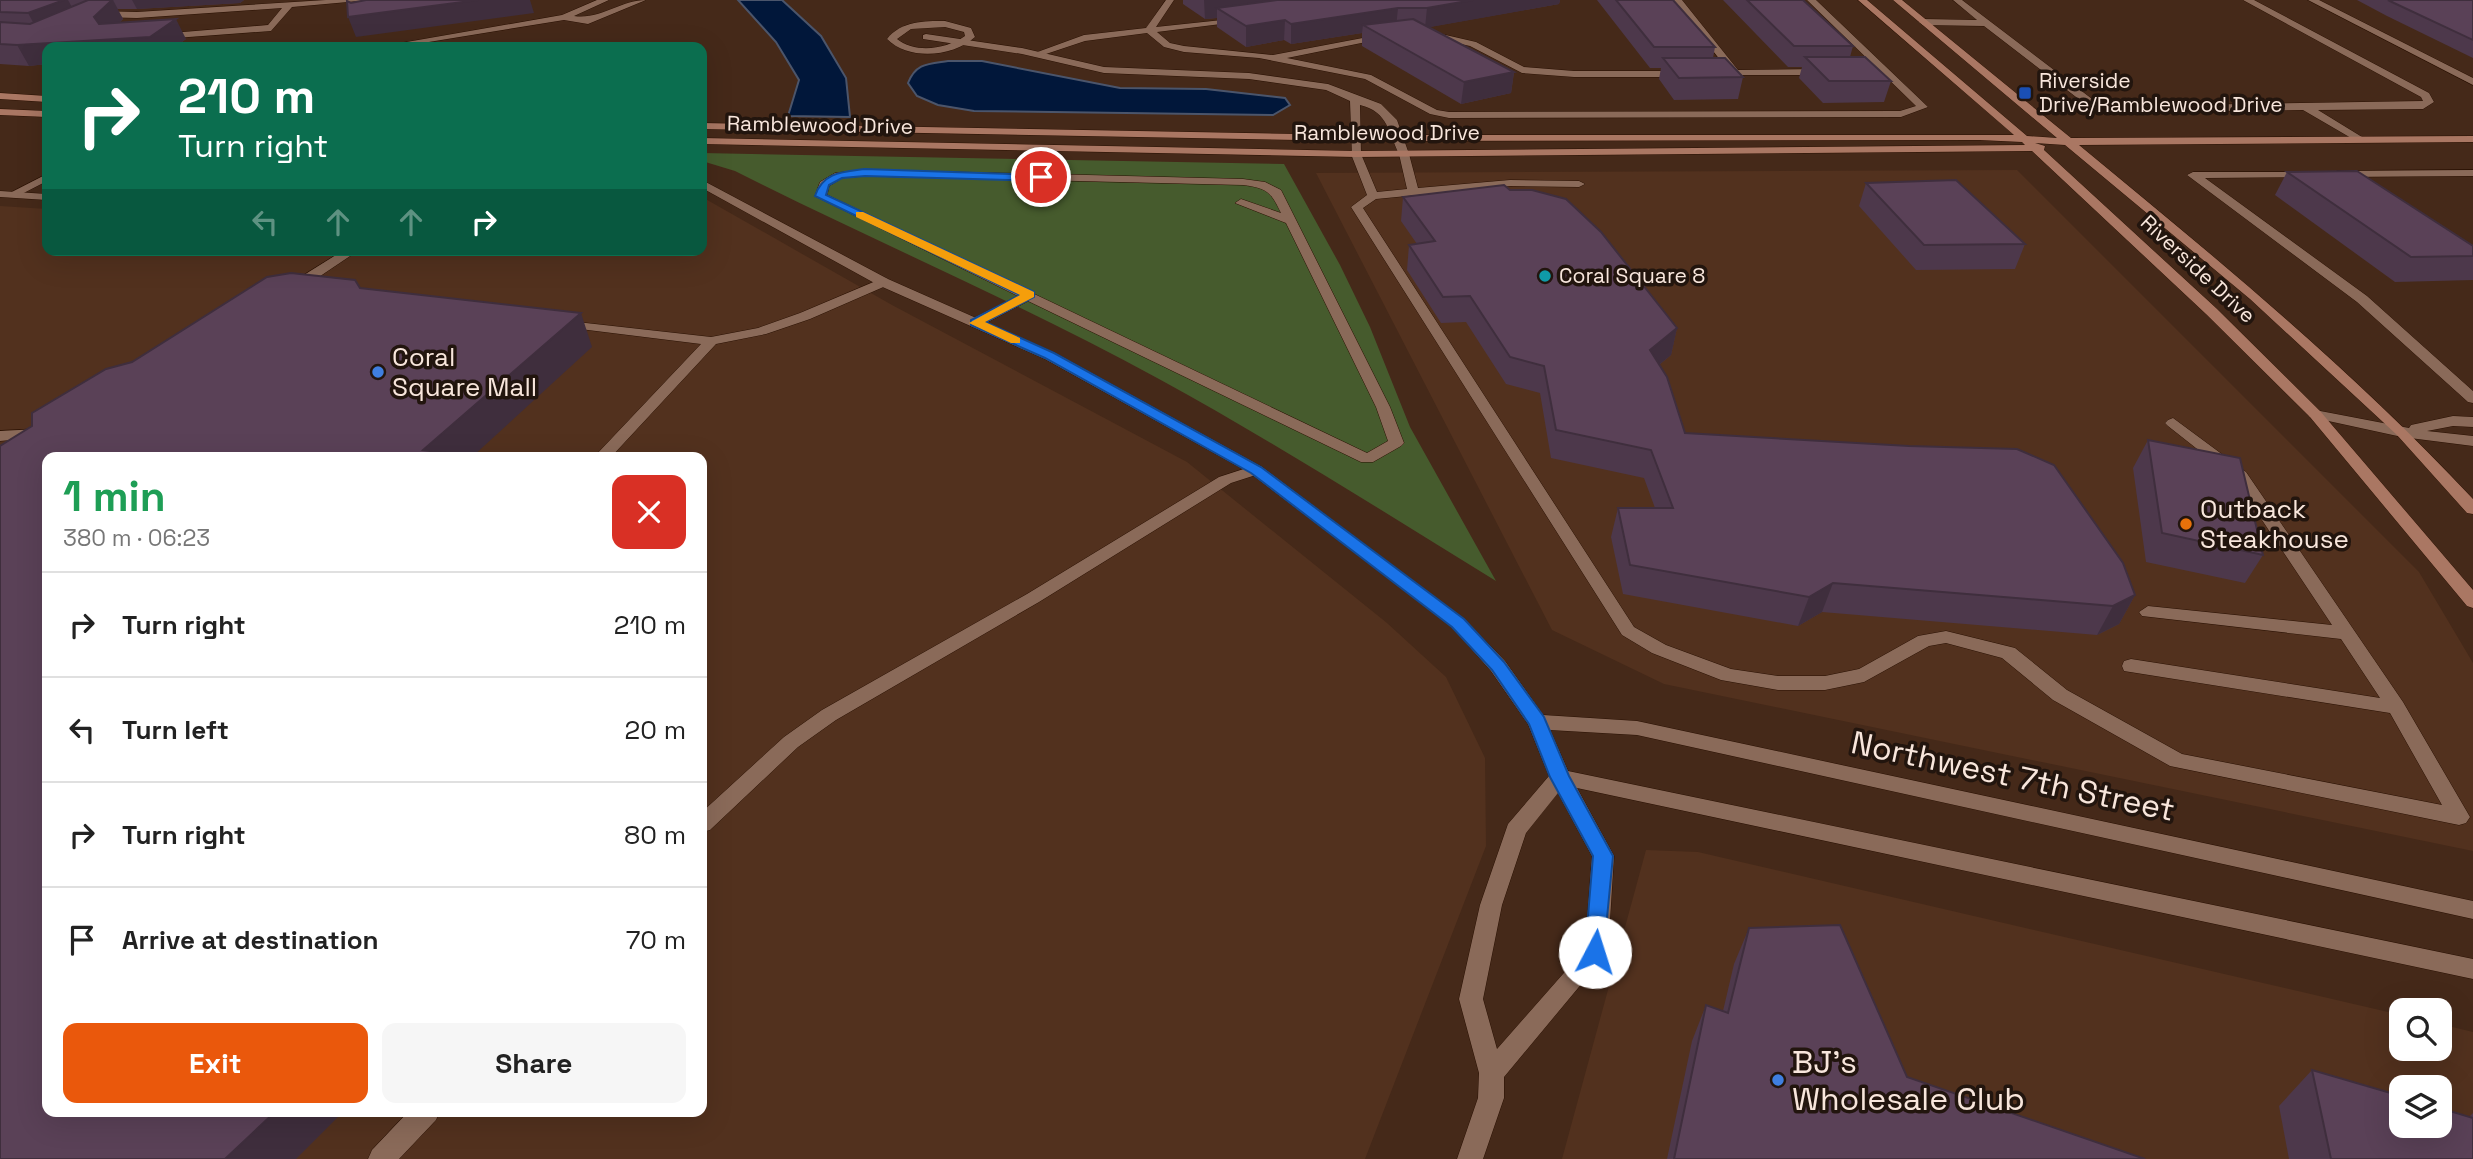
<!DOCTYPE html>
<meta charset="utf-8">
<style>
:root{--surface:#fff;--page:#f6f6f6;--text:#222;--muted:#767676;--line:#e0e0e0;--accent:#ea580c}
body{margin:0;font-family:"Space Grotesk",sans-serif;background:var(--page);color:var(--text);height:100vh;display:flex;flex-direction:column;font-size:26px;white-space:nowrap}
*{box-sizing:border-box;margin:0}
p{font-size:23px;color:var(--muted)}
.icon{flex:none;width:38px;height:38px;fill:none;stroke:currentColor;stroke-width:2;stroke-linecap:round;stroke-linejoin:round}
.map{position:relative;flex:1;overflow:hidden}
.sheet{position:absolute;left:42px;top:452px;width:665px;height:665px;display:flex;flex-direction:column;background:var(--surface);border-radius:14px;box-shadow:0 7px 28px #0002}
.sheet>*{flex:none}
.hud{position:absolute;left:42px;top:42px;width:665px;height:214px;border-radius:14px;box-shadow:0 7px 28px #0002;background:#0b6e4f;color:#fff;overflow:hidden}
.tools{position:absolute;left:2389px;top:998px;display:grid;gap:14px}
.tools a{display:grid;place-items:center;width:63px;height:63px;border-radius:14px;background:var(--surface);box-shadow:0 7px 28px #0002;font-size:35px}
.pin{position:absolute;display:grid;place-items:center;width:60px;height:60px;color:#fff;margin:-30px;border:4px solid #fff;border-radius:50%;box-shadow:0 2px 7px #0007}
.me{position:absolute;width:77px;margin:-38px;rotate:5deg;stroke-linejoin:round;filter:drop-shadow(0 0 5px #0008)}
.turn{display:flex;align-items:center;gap:24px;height:147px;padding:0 21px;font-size:32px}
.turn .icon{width:91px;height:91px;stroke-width:2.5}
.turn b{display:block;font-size:49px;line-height:60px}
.lanes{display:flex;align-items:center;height:66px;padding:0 21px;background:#0003;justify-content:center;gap:35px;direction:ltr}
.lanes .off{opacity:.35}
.round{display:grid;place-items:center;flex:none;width:74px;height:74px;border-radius:14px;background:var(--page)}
.head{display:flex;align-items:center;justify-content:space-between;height:119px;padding:0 21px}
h1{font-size:42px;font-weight:700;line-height:52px;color:#1e9e55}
.primary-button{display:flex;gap:14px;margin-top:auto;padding:14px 21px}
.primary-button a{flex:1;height:80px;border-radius:14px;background:var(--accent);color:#fff;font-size:28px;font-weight:700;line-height:80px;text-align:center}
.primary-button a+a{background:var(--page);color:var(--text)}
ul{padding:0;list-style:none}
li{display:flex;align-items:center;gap:21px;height:105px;padding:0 21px;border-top:2px solid var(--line)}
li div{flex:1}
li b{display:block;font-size:26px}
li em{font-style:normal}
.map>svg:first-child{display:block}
.built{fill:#52311e;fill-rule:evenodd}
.green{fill:#465b2d}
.water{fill:#01173a;stroke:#4b556b;stroke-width:2}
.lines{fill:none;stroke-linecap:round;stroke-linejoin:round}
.lane-casing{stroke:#2a1103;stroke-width:1}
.street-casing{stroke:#2a1103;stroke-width:1}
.secondary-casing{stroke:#2a1103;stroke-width:1}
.lane{fill:#8a6a59;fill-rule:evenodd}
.street{fill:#8a6a59;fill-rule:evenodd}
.secondary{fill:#aa7763;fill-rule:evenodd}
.wall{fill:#4d384b}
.shaded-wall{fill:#3f2e3d}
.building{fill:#5a4157;stroke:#3f2e3d;stroke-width:2}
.route{fill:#1a73e8;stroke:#114b97;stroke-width:2}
.slow{fill:#f59e0b}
.transit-dot{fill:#1a4fb4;stroke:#22150e;stroke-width:2.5}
.culture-dot{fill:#0f9aa8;stroke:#22150e;stroke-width:2.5}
.shop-dot{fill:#3f7fe0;stroke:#22150e;stroke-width:2.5}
.food-dot{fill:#e8710a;stroke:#22150e;stroke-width:2.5}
.labels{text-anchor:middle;stroke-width:7;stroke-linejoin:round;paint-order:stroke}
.far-poi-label{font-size:21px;fill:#f8e6dc;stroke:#22150e;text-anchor:start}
.far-street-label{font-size:21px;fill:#f8e6dc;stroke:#22150e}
.poi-label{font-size:26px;fill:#f8e6dc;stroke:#22150e;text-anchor:start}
.near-street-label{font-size:32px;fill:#f8e6dc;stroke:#22150e}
.near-poi-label{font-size:32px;fill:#f8e6dc;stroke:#22150e;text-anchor:start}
</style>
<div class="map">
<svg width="2473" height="1159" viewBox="0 0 2473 1159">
<rect width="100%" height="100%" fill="#452919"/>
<g class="built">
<path d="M 2017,170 L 2419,572 L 2473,663 L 2473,851 L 1664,684 L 1552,630 L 1316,173 Z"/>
<path d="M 702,197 L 892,305 L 1187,462 L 1387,623 L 1446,677 L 1485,758 L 1486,846 L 1365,1159 L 0,1159 L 0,206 L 47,209 L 47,250 L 702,250 ZM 47,457 L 702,457 L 702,1111 L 47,1111 Z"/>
<path d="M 1646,850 L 1698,852 L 2401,1015 L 2401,1048 L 2440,1048 L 2440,1024 L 2473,1032 L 2473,1159 L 1562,1159 ZM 2401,1087 L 2440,1087 L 2440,1125 L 2401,1125 Z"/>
</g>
<path class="green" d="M 702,153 L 1284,164 L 1340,265 L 1370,327 L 1410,427 L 1496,581 C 1384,512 1274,442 1159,379 C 1021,303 875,242 735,171 L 702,161 Z"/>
<g class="water">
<path d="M 738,0 L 782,0 L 821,36 L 846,78 L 850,117 L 788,116 L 799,80 L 776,42 Z"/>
<path d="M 948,61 L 982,61 L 1120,88 L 1206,89 L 1285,98 L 1290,105 L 1273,115 L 974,111 L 938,105 L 917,96 L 908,83 C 916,63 928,64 948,61 Z"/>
</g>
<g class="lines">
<g class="lane-casing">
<g id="lane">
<path d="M 326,0 L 370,0 L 292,7 L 271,31 L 162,39 L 157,36 L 159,34 L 268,25 L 282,8 L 137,18 L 98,17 L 94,14 L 98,11 L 137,12 Z"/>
<path d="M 597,0 L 609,0 L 574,16 C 600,20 621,0 646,0 L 588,24 L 564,20 L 398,47 L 378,47 L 562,15 Z"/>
<path d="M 1166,0 L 1174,0 L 1156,27 L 1241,18 L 1245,21 L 1157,32 L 1170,43 L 1184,46 L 1273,55 L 1389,33 L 1391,35 L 1386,38 L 1287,58 L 1371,75 L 1437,110 L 1449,112 L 1900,111 L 1916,106 L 1807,0 L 1816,0 L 1928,107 L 1901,117 L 1449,118 L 1430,114 L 1365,79 L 1259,58 L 1184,52 L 1164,47 L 1147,33 L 1085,41 L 1037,57 L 1032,54 L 1084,35 L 1146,28 Z"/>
<path d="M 1673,0 L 1682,0 L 1738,70 L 1822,69 L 1827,72 L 1822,75 L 1732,75 Z"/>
<path d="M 1953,0 L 1962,0 L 2096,102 L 2123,106 L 2423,101 L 2421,97 L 2243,0 L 2254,0 L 2429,93 L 2434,102 L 2423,109 L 2318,110 L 2362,137 L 2363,139 L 2358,142 L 2303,110 L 2123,112 L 2089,107 L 1984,26 L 1923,25 L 1919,22 L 1923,19 L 1977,20 Z"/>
<path d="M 945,21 L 971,28 L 975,37 C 953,57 909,61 887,39 C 901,21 924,21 945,21 ZM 945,27 L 964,32 L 965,36 C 946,49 916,54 897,39 L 911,29 Z"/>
<path d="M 1424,30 L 1476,42 L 1524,67 L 1574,71 L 1682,71 L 1687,74 L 1682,77 L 1574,77 L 1522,73 L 1470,46 L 1421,35 L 1421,31 Z"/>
<path d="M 1053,146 L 1058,149 L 1048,174 L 1243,179 L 1265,182 L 1281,190 L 1390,407 L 1404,443 L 1401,446 L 1373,462 L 1361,462 L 1028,301 L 980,326 L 970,326 L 970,320 L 1018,296 L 815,196 L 820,182 L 835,173 L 865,170 L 1037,174 L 1048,149 ZM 865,176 L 1243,185 C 1267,188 1271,192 1281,213 L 1241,199 L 1235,203 L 1286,223 L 1376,407 L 1388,441 L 1367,453 L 827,195 L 829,186 L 842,178 Z"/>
<path d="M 1404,151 L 1409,154 L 1418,188 L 1510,180 L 1579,181 L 1585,184 L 1579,187 L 1510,186 L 1376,199 L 1363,208 L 1634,627 L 1666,645 L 1731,669 L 1778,676 L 1825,676 L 1859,669 L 1918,636 L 1946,631 L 2015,648 L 2067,690 L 2182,754 L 2442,805 L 2390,713 L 2124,671 L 2122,666 L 2124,661 L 2131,659 L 2380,698 L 2341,639 L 2142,616 L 2139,612 L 2148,606 L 2332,625 L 2234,478 L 2168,426 L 2165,423 L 2168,420 L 2173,418 L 2246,472 L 2403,702 L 2470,817 L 2466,823 L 2459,825 L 2170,766 L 2053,700 L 2002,658 L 1946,643 L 1929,646 L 1864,682 L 1825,690 L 1778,690 L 1721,680 L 1652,653 L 1622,635 L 1351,207 L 1367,195 L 1351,154 L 1352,152 L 1361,154 L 1377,192 L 1407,189 L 1399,154 Z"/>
<path d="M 2473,170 L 2473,176 L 2337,177 L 2331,174 L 2337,171 Z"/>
<path d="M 2313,172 L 2315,174 L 2309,177 L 2205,178 L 2367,296 L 2473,391 L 2473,403 L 2468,402 L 2357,302 L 2187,175 L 2193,172 Z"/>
<path d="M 47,174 L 47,181 L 16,197 L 6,195 Z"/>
<path d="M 344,250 L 359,250 L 298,291 L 288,291 L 288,285 Z"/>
<path d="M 883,278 L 888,279 L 888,285 L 810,319 L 766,334 L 716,344 L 611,457 L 594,457 L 701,344 L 564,327 L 557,323 L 559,320 L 711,337 L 758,328 L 800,313 Z"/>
<path d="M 2315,410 L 2409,428 L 2411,425 L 2453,416 L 2473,417 L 2473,427 L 2453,426 L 2427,431 L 2473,436 L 2473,446 L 2402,437 L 2310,417 L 2308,414 L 2310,411 Z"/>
<path d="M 38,429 L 43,431 L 46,434 L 43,437 L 0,441 L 0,431 Z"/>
<path d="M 1256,465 L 1262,467 L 1264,470 L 1262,473 L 1231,483 L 1039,602 L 836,720 L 798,747 L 710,830 L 702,832 L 702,812 L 784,737 L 822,710 L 1027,594 L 1219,477 Z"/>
<path d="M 409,1111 L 440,1111 L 436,1120 L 399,1159 L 368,1159 L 372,1150 Z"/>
</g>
</g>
<g class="street-casing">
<g id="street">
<path d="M 2308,0 L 2319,0 L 2473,78 L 2473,85 Z"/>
<path d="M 926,34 L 1022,48 L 1104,67 L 1249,73 L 1328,84 L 1381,104 L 1397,120 L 1409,154 L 1400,156 C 1388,133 1389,112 1360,105 L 1361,154 L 1352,156 L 1350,101 L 1326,90 L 1249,79 L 1104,73 L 1022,54 L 923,39 L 923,35 Z"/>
<path d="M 702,180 L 888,279 L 1055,353 L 1262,467 L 1464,619 L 1505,661 L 1543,715 L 1637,721 L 2473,901 L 2473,919 L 1637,735 L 1550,730 L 1568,771 L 2473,959 L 2473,979 L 1577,788 L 1614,856 L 1608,952 L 1504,1077 L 1504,1098 L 1483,1159 L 1457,1159 L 1478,1098 L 1479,1073 L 1459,999 L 1480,905 L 1508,824 L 1549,776 L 1528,724 L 1491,671 L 1452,627 L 1250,473 L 1045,359 L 878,285 L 702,188 ZM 1558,793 L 1592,856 L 1585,949 L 1497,1049 L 1483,999 L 1502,905 L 1526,833 Z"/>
<path d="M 0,191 L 47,194 L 47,200 L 0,197 Z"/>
</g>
</g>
<g class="secondary-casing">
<g id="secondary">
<path d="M 1858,0 L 1867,0 L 2027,136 L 2057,138 L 1893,0 L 1902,0 L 2071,138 L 2473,136 L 2473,142 L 2079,145 C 2216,258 2352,369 2473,499 L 2473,514 L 2467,513 L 2397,435 L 2250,299 L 2065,145 L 2035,143 L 2045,146 L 2044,150 L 2216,308 L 2320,411 L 2473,590 L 2473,608 L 2467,606 L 2310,417 L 2206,314 L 2032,151 L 1356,157 L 702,144 L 702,138 L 1356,151 L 2025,145 L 2022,142 L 1980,140 L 1356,141 L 702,129 L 702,123 L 1356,135 L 2014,135 Z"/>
<path d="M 0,93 L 47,96 L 47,102 L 0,99 Z"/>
<path d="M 0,109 L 47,111 L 47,117 L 0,115 Z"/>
</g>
</g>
<use href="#lane" class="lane"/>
<use href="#street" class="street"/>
<use href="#secondary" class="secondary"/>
</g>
<g class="wall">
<path d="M 0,0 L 244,0 L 240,3 L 137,9 L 117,9 L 123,19 L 119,23 L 186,39 L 175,47 L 47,47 L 47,64 L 29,66 L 0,64 Z"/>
<path d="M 1183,0 L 1560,0 L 1559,4 L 1429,27 L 1514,72 L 1511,93 L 1461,104 L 1362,46 L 1362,33 L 1291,44 L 1284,40 L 1246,47 L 1217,27 L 1217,18 L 1205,19 L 1183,4 Z"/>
<path d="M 1597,0 L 1673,0 L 1715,47 L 1713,58 L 1743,77 L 1738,99 L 1674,100 L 1659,79 L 1661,68 L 1650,68 Z"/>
<path d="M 1723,0 L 1803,0 L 1853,46 L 1850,57 L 1891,81 L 1884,102 L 1823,103 L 1799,78 L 1802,67 L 1788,67 Z"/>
<path d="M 2357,0 L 2473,0 L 2473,58 L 2387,16 Z"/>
<path d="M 2287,172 L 2473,246 L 2473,280 L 2395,282 L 2275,195 Z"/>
<path d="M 1866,183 L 2025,244 L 2015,269 L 1916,270 L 1859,206 Z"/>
<path d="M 1403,197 L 1677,328 L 1671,355 L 1659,365 L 1685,433 L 2135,595 L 2119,624 L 2097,635 L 1822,612 L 1798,626 L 1623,594 L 1611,537 L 1618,508 L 1655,508 L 1644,478 L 1551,458 L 1540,393 L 1506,384 L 1466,322 L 1441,323 L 1407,270 L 1409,245 L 1417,244 L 1401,221 Z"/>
<path d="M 2148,440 L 2263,555 L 2245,583 L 2146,562 L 2133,468 Z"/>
<path d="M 1749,928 L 1907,1077 L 2145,1159 L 1667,1159 L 1692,1041 L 1706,1005 L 1723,1011 L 1734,964 Z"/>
<path d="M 2312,1070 L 2469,1117 L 2473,1113 L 2473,1159 L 2289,1159 L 2279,1106 Z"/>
</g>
<g class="shaded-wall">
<path d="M 64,0 L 68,0 L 78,18 L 39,33 L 28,13 Z"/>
<path d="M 113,0 L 123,19 L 104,37 L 94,17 Z"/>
<path d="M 132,0 L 244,0 L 240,3 L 137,9 Z"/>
<path d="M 478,0 L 530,0 L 534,13 L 356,37 L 348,17 Z"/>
<path d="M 1204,0 L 1281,0 L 1217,8 L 1217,18 L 1205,19 Z"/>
<path d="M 1473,0 L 1560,0 L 1559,4 L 1425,28 L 1427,8 Z"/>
<path d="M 1398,8 L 1396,27 L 1363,25 L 1362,33 L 1291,44 L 1291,24 Z"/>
<path d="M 176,19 L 186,39 L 175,47 L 47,47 L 47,64 L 29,66 L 17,45 Z"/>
<path d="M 1285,20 L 1284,40 L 1246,47 L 1246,26 Z"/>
<path d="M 1514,72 L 1511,93 L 1461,104 L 1464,82 Z"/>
<path d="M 581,313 L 592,347 L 472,457 L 427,457 L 423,450 Z"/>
<path d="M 1677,328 L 1671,355 L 1644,377 L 1650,350 Z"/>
<path d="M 1833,583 L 1822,612 L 1798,626 L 1809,597 Z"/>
<path d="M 2135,595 L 2119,624 L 2097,635 L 2113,606 Z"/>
<path d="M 276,1111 L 344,1111 L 296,1159 L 225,1159 Z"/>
</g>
<g class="building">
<path d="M 0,0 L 64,0 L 28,13 L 0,12 Z"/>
<path d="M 88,0 L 112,0 L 94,17 L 99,24 L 176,19 L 150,37 L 17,45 L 0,44 L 0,22 L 30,24 Z"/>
<path d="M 366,0 L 478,0 L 348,17 L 347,1 L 351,3 Z"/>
<path d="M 1277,0 L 1473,0 L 1427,8 L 1398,8 L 1291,24 L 1285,20 L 1246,26 L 1217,8 Z"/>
<path d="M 1616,0 L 1673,0 L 1715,47 L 1654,47 Z"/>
<path d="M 1747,0 L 1803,0 L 1853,46 L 1794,46 Z"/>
<path d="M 2388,0 L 2473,0 L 2473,40 L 2394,3 Z"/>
<path d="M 1413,19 L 1514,72 L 1464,82 L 1363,25 Z"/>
<path d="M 1805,57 L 1865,57 L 1891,81 L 1829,81 Z"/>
<path d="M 1663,58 L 1725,58 L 1743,77 L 1679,78 Z"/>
<path d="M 2357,171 L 2473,246 L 2473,256 L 2411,257 L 2287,172 Z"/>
<path d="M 1956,180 L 2025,244 L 1924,245 L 1866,183 Z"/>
<path d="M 1504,185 L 1510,190 L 1532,190 L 1566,199 L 1601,232 L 1677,328 L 1650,350 L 1667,377 L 1685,433 L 1909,446 L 2017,449 L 2054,465 L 2123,563 L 2135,595 L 2113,606 L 1833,583 L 1809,597 L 1630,565 L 1618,508 L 1673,508 L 1651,450 L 1556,430 L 1544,366 L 1510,357 L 1470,296 L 1443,297 L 1409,245 L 1435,241 L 1403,197 Z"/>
<path d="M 291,273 L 355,280 L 360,288 L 581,313 L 423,450 L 460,455 L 458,457 L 47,457 L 47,1111 L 276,1111 L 225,1159 L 0,1159 L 0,446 L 32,426 L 32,413 L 106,369 L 132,362 L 267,277 Z"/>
<path d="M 2148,440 L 2240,458 L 2263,555 L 2162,533 Z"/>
<path d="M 1840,925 L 1907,1077 L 2145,1159 L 1674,1159 L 1706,1005 L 1728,1013 L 1749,928 Z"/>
<path d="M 2312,1070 L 2401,1096 L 2401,1125 L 2440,1125 L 2440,1108 L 2473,1118 L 2473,1159 L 2331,1159 Z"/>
</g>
<path class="route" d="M 865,169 L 1044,175 L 1046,177 L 1041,181 L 865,176 L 842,178 L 829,185 L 826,195 L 1034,292 L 1034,297 L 985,322 L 1054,353 L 1261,467 L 1464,619 L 1504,662 L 1544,717 L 1569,776 L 1613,856 L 1603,959 L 1595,961 L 1588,959 L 1585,952 L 1593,856 L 1550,777 L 1529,724 L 1492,670 L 1452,627 L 1251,473 L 1045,358 L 971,325 L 971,320 L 1020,295 L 815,196 C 823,172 843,172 865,169 Z"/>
<path class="slow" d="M 856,212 L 863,212 L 1034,292 L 1034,297 L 985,322 L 1020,338 L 1020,343 L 1011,343 L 969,323 L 1020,295 L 856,217 Z"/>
<rect class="transit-dot" x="2018" y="86" width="14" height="14" rx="3.5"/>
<circle class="culture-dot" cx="1545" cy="276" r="7"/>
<g class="shop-dot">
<circle cx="378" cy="372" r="7"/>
<circle cx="1778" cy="1080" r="7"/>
</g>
<circle class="food-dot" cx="2186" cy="524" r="7"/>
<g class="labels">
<g class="far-poi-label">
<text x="2039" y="88">Riverside<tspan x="2039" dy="24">Drive/Ramblewood Drive</tspan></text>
<text x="1559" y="283">Coral Square 8</text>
</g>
<g class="far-street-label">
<text transform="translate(820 125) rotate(1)" y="7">Ramblewood Drive</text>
<text x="1387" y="140">Ramblewood Drive</text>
<text transform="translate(2198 269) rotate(43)" y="7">Riverside Drive</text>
</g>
<g class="poi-label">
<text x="392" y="366">Coral<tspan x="392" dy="30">Square Mall</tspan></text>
<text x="2200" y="518">Outback<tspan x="2200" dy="30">Steakhouse</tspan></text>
</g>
<g class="near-street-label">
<text transform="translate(2013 776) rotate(12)" y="11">Northwest 7th Street</text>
</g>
<g class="near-poi-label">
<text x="1792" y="1073">BJ's<tspan x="1792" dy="37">Wholesale Club</tspan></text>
</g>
</g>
</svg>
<div class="tools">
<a><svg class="icon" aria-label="search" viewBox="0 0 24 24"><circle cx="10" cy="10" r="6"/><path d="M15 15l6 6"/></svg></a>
<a><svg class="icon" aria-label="layers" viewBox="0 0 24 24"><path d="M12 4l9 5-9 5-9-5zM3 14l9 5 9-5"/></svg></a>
</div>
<div class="pin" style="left:1041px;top:177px;background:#d93025"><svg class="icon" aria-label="arrive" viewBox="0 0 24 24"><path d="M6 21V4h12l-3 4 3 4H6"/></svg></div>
<svg class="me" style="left:1595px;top:952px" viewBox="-20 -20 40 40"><circle r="19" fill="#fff"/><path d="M0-13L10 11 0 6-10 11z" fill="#1a73e8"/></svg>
<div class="hud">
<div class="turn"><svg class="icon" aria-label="right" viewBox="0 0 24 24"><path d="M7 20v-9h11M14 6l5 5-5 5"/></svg><div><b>210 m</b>Turn right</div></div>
<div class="lanes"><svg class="icon off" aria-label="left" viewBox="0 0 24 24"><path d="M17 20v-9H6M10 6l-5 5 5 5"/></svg><svg class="icon off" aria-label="ahead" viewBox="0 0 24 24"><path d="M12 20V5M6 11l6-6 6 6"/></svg><svg class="icon off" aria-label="ahead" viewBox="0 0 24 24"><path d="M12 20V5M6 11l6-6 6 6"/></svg><svg class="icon" aria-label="right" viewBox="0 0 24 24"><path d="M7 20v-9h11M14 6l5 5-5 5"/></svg></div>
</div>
<section class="sheet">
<div class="head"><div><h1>1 min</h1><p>380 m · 06:23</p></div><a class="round" style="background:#d93025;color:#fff"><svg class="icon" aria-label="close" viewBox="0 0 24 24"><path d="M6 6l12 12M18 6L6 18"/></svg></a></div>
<ul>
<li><svg class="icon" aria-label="right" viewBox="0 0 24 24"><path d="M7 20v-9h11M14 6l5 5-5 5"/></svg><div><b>Turn right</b></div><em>210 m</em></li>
<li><svg class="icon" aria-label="left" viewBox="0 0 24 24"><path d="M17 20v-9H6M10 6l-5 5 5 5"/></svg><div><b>Turn left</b></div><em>20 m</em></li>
<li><svg class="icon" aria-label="right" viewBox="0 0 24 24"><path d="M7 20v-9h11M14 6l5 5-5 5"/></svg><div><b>Turn right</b></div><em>80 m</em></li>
<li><svg class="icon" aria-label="arrive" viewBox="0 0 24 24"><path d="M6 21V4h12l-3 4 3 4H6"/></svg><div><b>Arrive at destination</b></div><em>70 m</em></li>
</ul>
<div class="primary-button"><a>Exit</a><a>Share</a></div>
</section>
</div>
